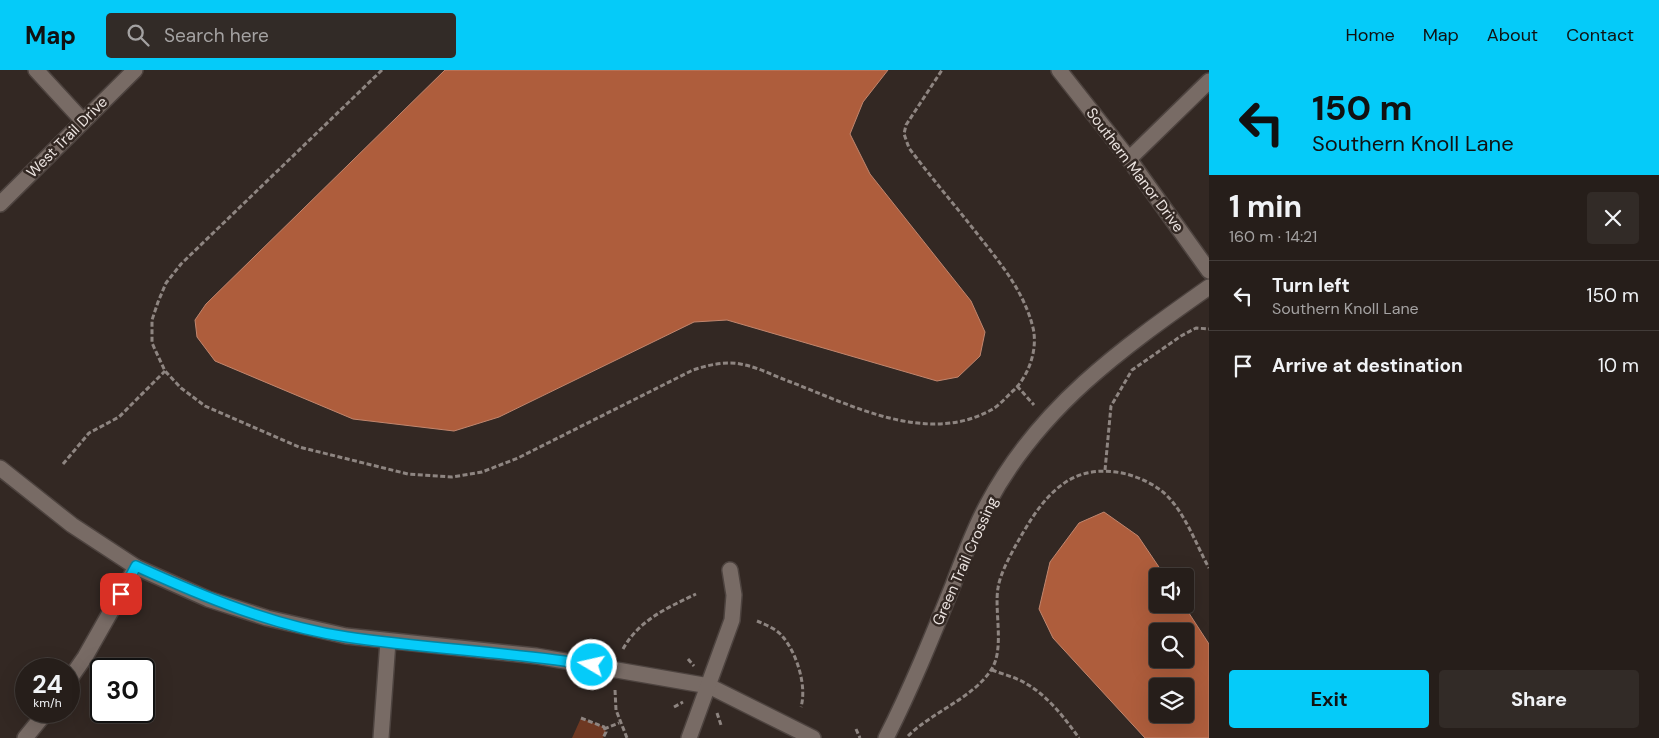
<!DOCTYPE html>
<meta charset="utf-8">
<style>
:root{--surface:#261e1a;--page:#322b27;--text:#f1f3f6;--muted:#a4a2a2;--line:#423c39;--accent:#05cbf9}
body{margin:0;font-family:"DM Sans",sans-serif;background:var(--page);color:var(--text);height:100vh;display:flex;flex-direction:column;font-size:19px;white-space:nowrap}
*{box-sizing:border-box;margin:0}
p{font-size:16px;color:var(--muted)}
.icon{flex:none;width:28px;height:28px;fill:none;stroke:currentColor;stroke-width:2;stroke-linecap:round;stroke-linejoin:round}
.map{position:relative;flex:1;overflow:hidden}
.details{display:flex;flex-direction:column;background:var(--surface);width:450px}
.details>*{flex:none}
.top-card{background:#05cbf9;color:#111;overflow:hidden}
.tools{position:absolute;left:1149px;top:498px;display:grid;gap:10px}
.tools a{display:grid;place-items:center;width:45px;height:45px;border-radius:5px;background:var(--surface);box-shadow:0 5px 20px #0002,0 0 0 1px var(--line);font-size:25px}
.speed{position:absolute;left:15px;top:588px;display:flex;gap:10px;font-size:25px;font-weight:700;text-align:center}
.speed>*{display:grid;place-content:center;width:65px;height:65px;border-radius:50%;background:var(--surface);box-shadow:0 5px 20px #0002,0 0 0 1px var(--line);line-height:1}
.speed small{font-size:12px;font-weight:400}
.speed .limit{border:2px solid #111;border-radius:8px;background:#fff;color:#111}
.pin{position:absolute;display:grid;place-items:center;width:42px;height:42px;color:#fff;margin:-21px;border-radius:10px;box-shadow:0 2px 8px #0006}
.me{position:absolute;width:55px;margin:-28px;rotate:279deg;stroke-linejoin:round;filter:drop-shadow(0 0 4px #0008)}
.turn{display:flex;align-items:center;gap:18px;height:105px;padding:0 20px;font-size:22px}
.turn .icon{width:65px;height:65px;stroke-width:2.5}
.turn b{display:block;font-size:35px;line-height:42px}
.round{display:grid;place-items:center;flex:none;width:52px;height:52px;border-radius:5px;background:var(--page)}
.summary{display:flex;align-items:center;justify-content:space-between;height:85px;padding:0 20px}
h1{font-size:30px;font-weight:700;line-height:38px}
.primary-button{display:flex;gap:10px;margin-top:auto;padding:10px 20px}
.primary-button a{flex:1;height:58px;border-radius:5px;background:var(--accent);color:#111;font-size:20px;font-weight:700;line-height:58px;text-align:center}
.primary-button a+a{background:var(--page);color:var(--text)}
ul{padding:0;list-style:none}
li{display:flex;align-items:center;gap:15px;height:70px;padding:0 20px;border-top:1px solid var(--line)}
li div{flex:1}
li b{display:block;font-size:19px}
li em{font-style:normal}
header{display:flex;align-items:center;gap:30px;box-sizing:border-box;height:70px;padding:0 25px;background:var(--accent);color:#111}
header strong{font-size:24px}
nav{display:flex;gap:28px;margin-inline-start:auto;font-size:18px}
.search{width:350px;height:45px;background:var(--page);display:flex;align-items:center;gap:12px;box-sizing:border-box;padding:0 18px;border-radius:5px;color:var(--muted);font-size:19px}
main{display:flex;flex:1;min-height:0}
.map>svg:first-child{display:block}
.green{fill:#6e3822}
.water{fill:#ae5d3c;stroke:#c1866e;fill-rule:evenodd}
.lines{fill:none;stroke-linecap:round;stroke-linejoin:round}
.street-casing{stroke:#4d433f;stroke-width:18}
.path{stroke:#8e8581;stroke-width:3;stroke-dasharray:5 2.5;stroke-linecap:butt}
.street{stroke:#786b65;stroke-width:15}
.route-casing{stroke:#0384a2;stroke-width:12}
.route{stroke:#05cbf9;stroke-width:9}
.labels{text-anchor:middle;stroke-width:5;stroke-linejoin:round;paint-order:stroke}
.street-label{font-size:15px;fill:#ece4e1;stroke:#332823}
</style>
<header>
<strong>Map</strong>
<div class="search"><svg class="icon" aria-label="search" viewBox="0 0 24 24"><circle cx="10" cy="10" r="6"/><path d="M15 15l6 6"/></svg>Search here</div>
<nav><a>Home</a><a>Map</a><a>About</a><a>Contact</a></nav>
</header>
<main>
<div class="map">
<svg width="1209" height="668" viewBox="0 0 1209 668">
<rect width="100%" height="100%" fill="#332823"/>
<path class="green" d="M 581,648 L 604,657 L 606,662 L 603,668 L 572,668 Z"/>
<g class="water">
<path d="M 445,0 L 888,0 L 863,32 L 850,64 L 870,104 L 971,231 L 985,262 L 980,286 L 958,307 L 937,311 L 727,250 L 694,252 L 499,347 L 454,361 L 353,349 L 215,291 L 197,267 L 195,250 L 206,234 Z"/>
<path d="M 1104,442 L 1138,466 L 1165,506 L 1158,506 L 1158,534 L 1183,534 L 1209,574 L 1209,668 L 1145,668 L 1053,568 L 1039,539 L 1050,492 L 1079,453 ZM 1158,561 L 1185,561 L 1185,589 L 1158,589 ZM 1158,616 L 1185,616 L 1185,644 L 1158,644 Z"/>
</g>
<g class="lines">
<g class="street-casing">
<g id="street">
<path d="M 36,0 L 83,51"/>
<path d="M 1059,0 L 1129,89 L 1209,201"/>
<path d="M 1129,89 L 1209,11"/>
<path d="M 0,134 L 135,0"/>
<path d="M 0,398 L 72,455 L 136,497 L 208,529 L 267,548 L 346,566 L 536,586 L 709,616 L 813,668"/>
<path d="M 69,610 L 85,587 L 136,497"/>
<path d="M 25,668 L 47,641"/>
<path d="M 381,668 L 388,571"/>
<path d="M 689,668 L 732,550 L 734,525 L 730,500"/>
<path d="M 886,668 C 911,619 932,567 953,515 C 963,489 973,461 987,435 C 1039,337 1121,279 1209,217"/>
</g>
</g>
<g class="path">
<path d="M 382,0 L 181,194 L 166,213 L 158,232 L 152,250 L 152,273 L 165,301 L 181,318 L 205,336 L 299,377 L 408,404 L 452,407 L 482,402 L 518,388 L 693,300 C 705,296 717,293 730,293 C 749,293 770,304 788,311 C 849,334 926,376 991,340 C 999,336 1007,326 1014,320 C 1030,304 1039,276 1032,254 C 1022,218 997,189 975,161 C 953,133 930,106 909,78 L 904,64 L 906,55 L 942,0"/>
<path d="M 1017,316 L 1034,335"/>
<path d="M 63,394 L 89,363 L 119,347 L 165,301"/>
<path d="M 1105,400 L 1111,336 L 1132,300 L 1181,266 L 1196,258 L 1209,259"/>
<path d="M 757,551 C 766,555 777,559 783,567 C 797,584 807,616 801,637"/>
<path d="M 623,579 C 639,550 667,538 696,524"/>
<path d="M 688,589 L 694,596"/>
<path d="M 992,600 C 1002,604 1015,607 1025,613 C 1047,625 1064,647 1079,668"/>
<path d="M 615,620 L 616,640 L 627,668"/>
<path d="M 674,637 L 683,632"/>
<path d="M 717,643 L 721,655"/>
<path d="M 581,648 L 604,657 L 606,662 L 603,668"/>
<path d="M 604,659 L 619,653"/>
<path d="M 856,659 L 860,668"/>
<path d="M 908,666 C 932,642 973,628 991,600 C 1005,580 994,541 998,518 C 1000,504 1010,486 1017,473 C 1029,452 1043,428 1063,414 C 1091,393 1132,400 1159,419 C 1183,436 1195,473 1209,498"/>
</g>
<use href="#street" class="street"/>
</g>
<g class="lines">
<g class="route-casing">
<path id="route" d="M 121,524 L 136,496 C 204,527 274,556 347,567 C 428,579 510,582 592,595"/>
</g>
<use href="#route" class="route"/>
</g>
<g class="labels">
<g class="street-label">
<text transform="translate(67 67) rotate(-45)" y="5">West Trail Drive</text>
<text transform="translate(1135 100) rotate(53)" y="5">Southern Manor Drive</text>
<text transform="translate(965 491) rotate(-66)" y="5">Green Trail Crossing</text>
</g>
</g>
</svg>
<div class="tools">
<a><svg class="icon" aria-label="sound" viewBox="0 0 24 24"><path d="M4 9h4l5-4v14l-5-4H4zM17 9q2 3 0 6"/></svg></a>
<a><svg class="icon" aria-label="search" viewBox="0 0 24 24"><circle cx="10" cy="10" r="6"/><path d="M15 15l6 6"/></svg></a>
<a><svg class="icon" aria-label="layers" viewBox="0 0 24 24"><path d="M12 4l9 5-9 5-9-5zM3 14l9 5 9-5"/></svg></a>
</div>
<div class="speed"><div>24<small>km/h</small></div><div class="limit">30</div></div>
<div class="pin" style="left:121px;top:524px;background:#d93025"><svg class="icon" aria-label="arrive" viewBox="0 0 24 24"><path d="M6 21V4h12l-3 4 3 4H6"/></svg></div>
<svg class="me" style="left:592px;top:595px" viewBox="-20 -20 40 40"><circle r="17" fill="#05cbf9" stroke="#fff" stroke-width="3"/><path d="M0-11L8 9 0 5-8 9z" fill="#fff"/></svg>
</div>
<section class="details">
<div class="top-card">
<div class="turn"><svg class="icon" aria-label="left" viewBox="0 0 24 24"><path d="M17 20v-9H6M10 6l-5 5 5 5"/></svg><div><b>150 m</b>Southern Knoll Lane</div></div>
</div>
<div class="summary"><div><h1>1 min</h1><p>160 m · 14:21</p></div><a class="round"><svg class="icon" aria-label="close" viewBox="0 0 24 24"><path d="M6 6l12 12M18 6L6 18"/></svg></a></div>
<ul>
<li><svg class="icon" aria-label="left" viewBox="0 0 24 24"><path d="M17 20v-9H6M10 6l-5 5 5 5"/></svg><div><b>Turn left</b><p>Southern Knoll Lane</p></div><em>150 m</em></li>
<li><svg class="icon" aria-label="arrive" viewBox="0 0 24 24"><path d="M6 21V4h12l-3 4 3 4H6"/></svg><div><b>Arrive at destination</b></div><em>10 m</em></li>
</ul>
<div class="primary-button"><a>Exit</a><a>Share</a></div>
</section>
</main>
